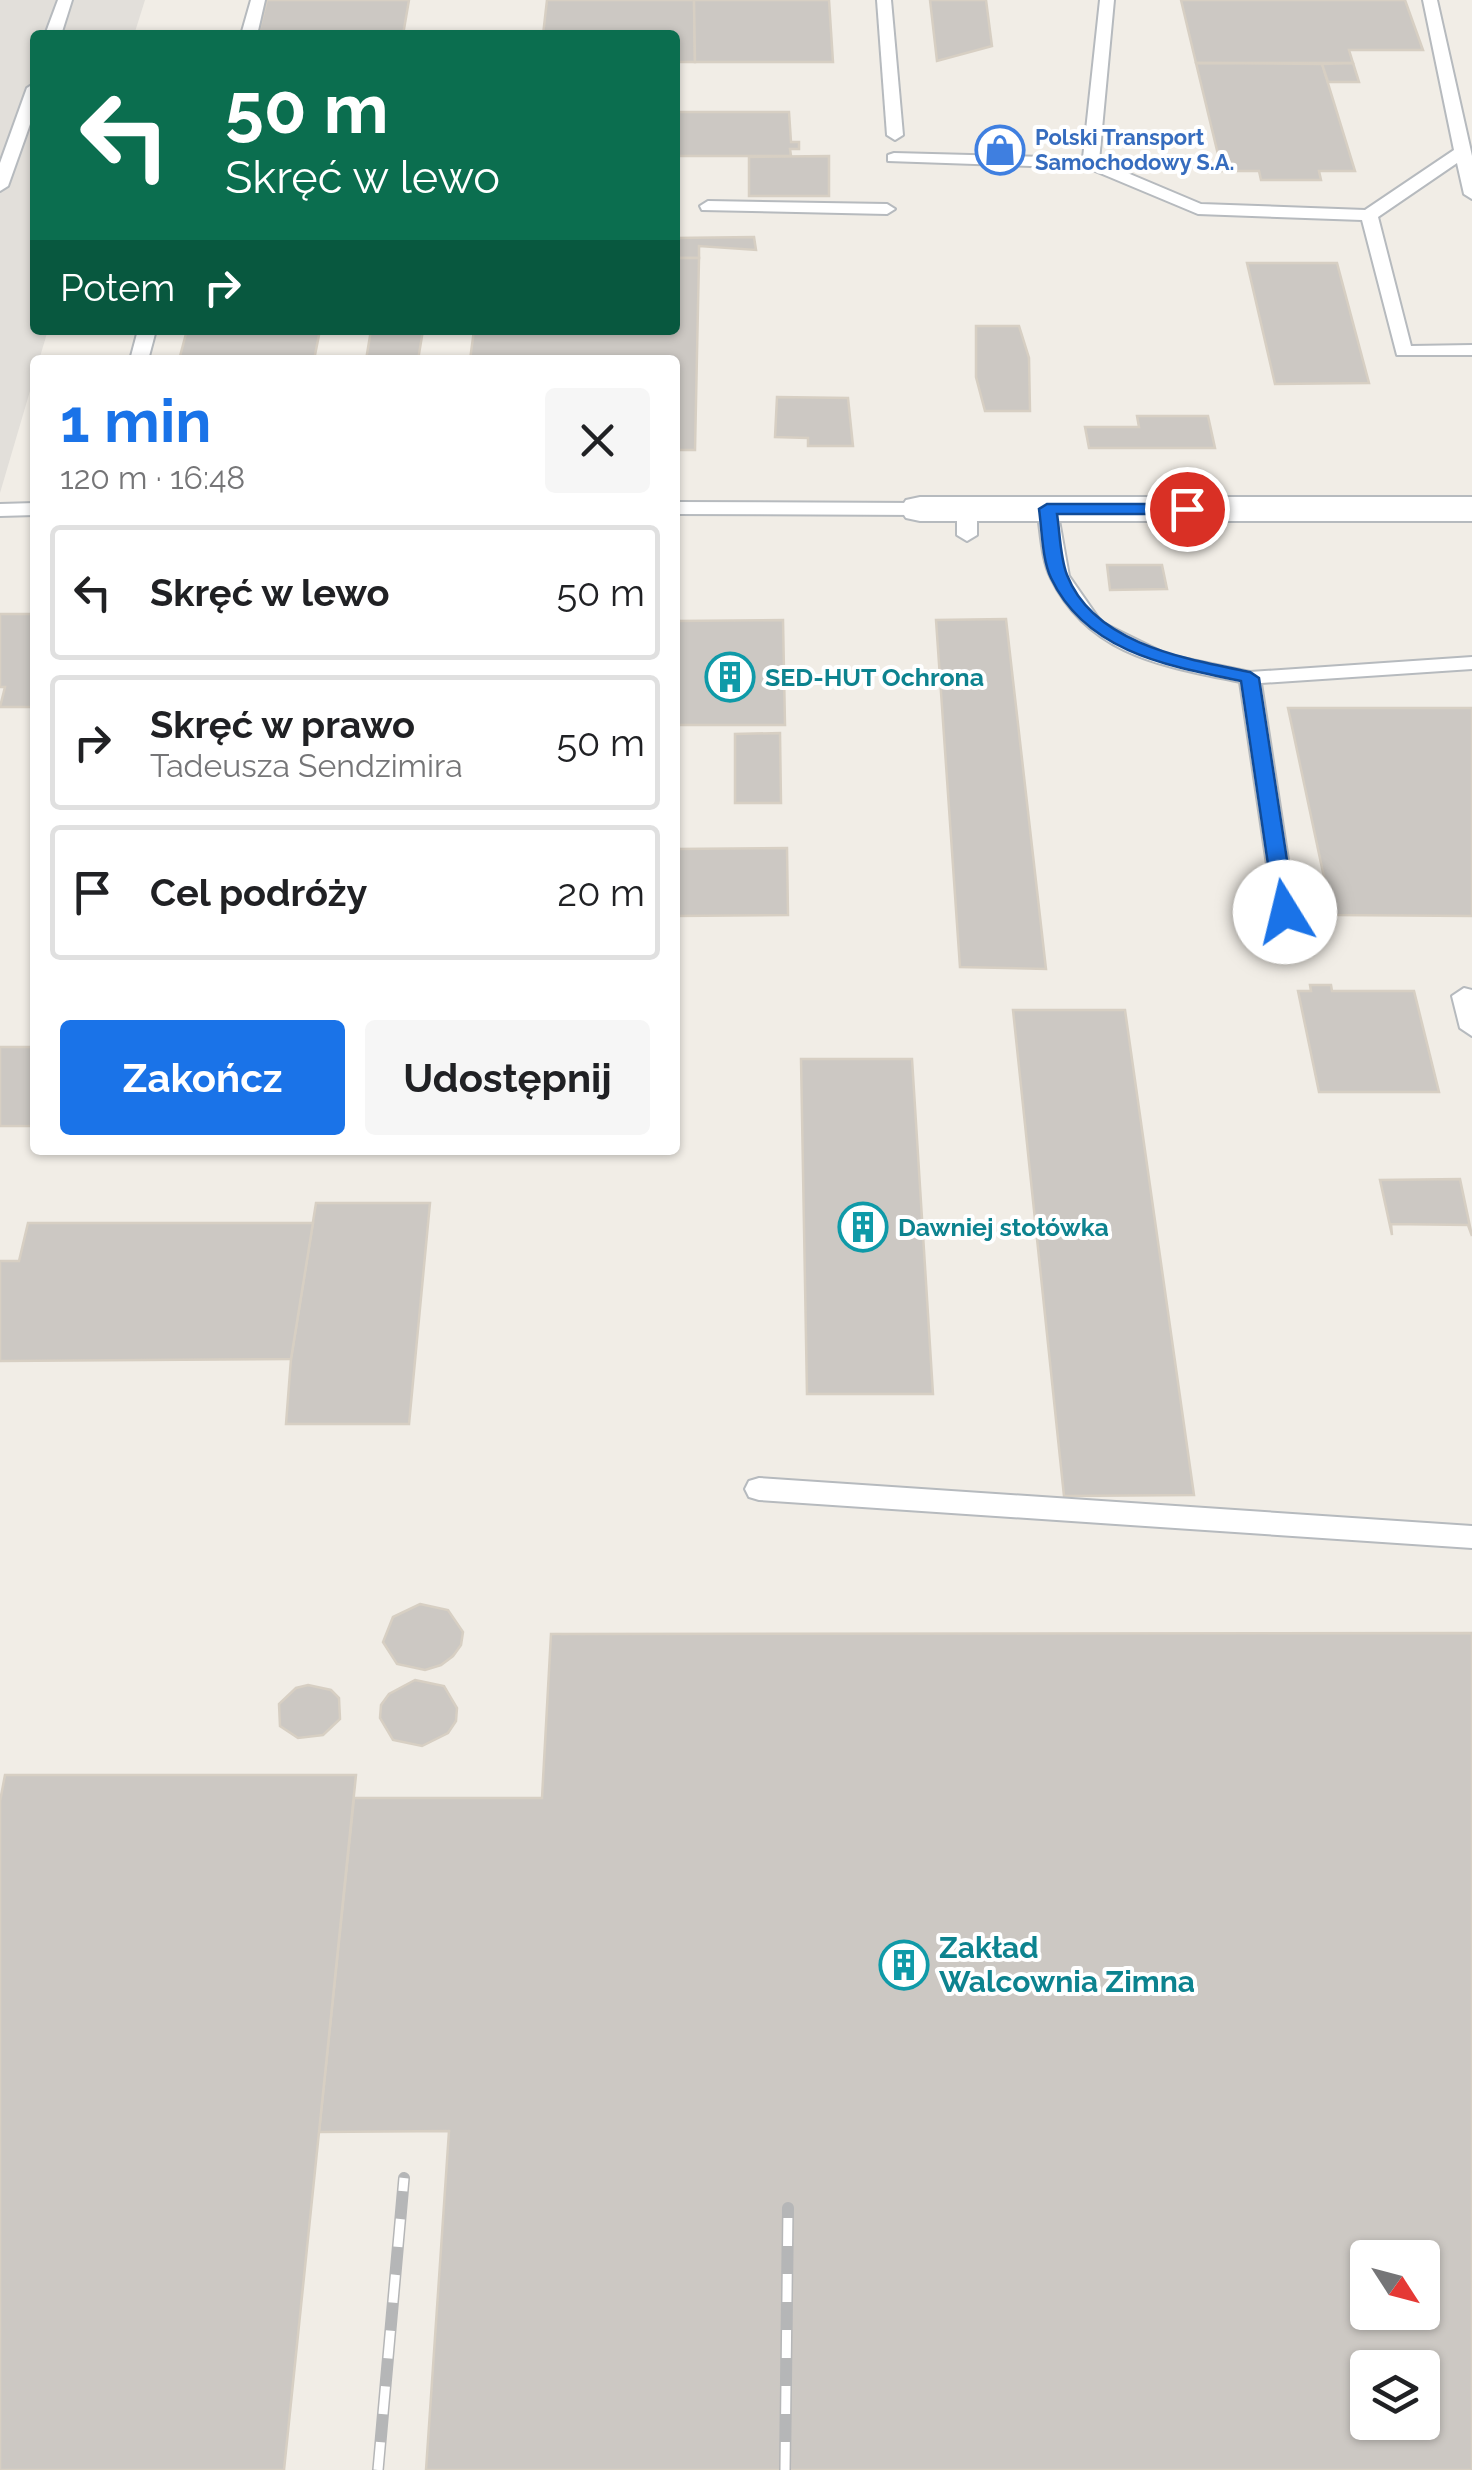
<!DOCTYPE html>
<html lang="pl">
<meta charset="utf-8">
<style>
:root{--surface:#fff;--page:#f6f6f6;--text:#202124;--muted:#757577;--line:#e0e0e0;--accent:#1a73e8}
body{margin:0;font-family:Raleway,sans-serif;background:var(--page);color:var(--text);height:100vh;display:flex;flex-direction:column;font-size:38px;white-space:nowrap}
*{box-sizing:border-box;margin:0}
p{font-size:32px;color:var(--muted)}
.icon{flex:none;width:55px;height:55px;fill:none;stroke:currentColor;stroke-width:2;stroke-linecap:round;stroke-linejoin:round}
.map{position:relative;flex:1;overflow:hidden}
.panel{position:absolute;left:30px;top:355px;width:650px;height:800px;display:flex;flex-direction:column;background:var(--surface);border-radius:10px;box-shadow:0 2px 8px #0004}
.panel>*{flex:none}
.hud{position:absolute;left:30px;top:30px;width:650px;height:305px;border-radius:10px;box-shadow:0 2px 8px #0004;background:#0b6e4f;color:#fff;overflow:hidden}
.needle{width:65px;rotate:126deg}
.tools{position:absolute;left:1350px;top:2240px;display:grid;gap:20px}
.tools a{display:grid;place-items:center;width:90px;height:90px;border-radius:10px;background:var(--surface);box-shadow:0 2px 8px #0004;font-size:50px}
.pin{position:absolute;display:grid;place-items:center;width:85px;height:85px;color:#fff;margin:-42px;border:5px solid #fff;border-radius:50%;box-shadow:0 2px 10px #0007}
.me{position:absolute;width:110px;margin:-55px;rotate:351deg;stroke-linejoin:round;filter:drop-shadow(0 0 8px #0008)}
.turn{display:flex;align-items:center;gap:35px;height:210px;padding:0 30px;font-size:45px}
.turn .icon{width:130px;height:130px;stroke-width:2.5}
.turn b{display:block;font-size:70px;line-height:85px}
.then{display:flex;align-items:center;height:95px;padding:0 30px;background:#0003;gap:20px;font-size:38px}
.round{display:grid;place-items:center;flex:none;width:105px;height:105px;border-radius:10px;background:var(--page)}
.head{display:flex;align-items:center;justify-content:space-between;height:170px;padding:0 30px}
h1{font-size:60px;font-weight:700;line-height:75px;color:var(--accent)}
.button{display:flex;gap:20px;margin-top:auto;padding:20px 30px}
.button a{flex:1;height:115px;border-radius:10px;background:var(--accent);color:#fff;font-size:40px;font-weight:700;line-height:115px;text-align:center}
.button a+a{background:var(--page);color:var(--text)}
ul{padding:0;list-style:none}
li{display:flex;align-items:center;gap:30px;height:135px;margin:0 20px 15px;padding:0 10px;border:5px solid var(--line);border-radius:10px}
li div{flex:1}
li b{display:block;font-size:38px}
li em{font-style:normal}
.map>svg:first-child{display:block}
.industrial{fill:#e2dfda}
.building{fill:#ccc8c3;stroke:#d7cfc3;stroke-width:2.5;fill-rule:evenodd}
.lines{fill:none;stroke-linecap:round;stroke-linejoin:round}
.lane-casing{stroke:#b6babe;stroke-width:4}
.street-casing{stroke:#b6babe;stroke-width:4}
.lane{fill:#fff;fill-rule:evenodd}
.street{fill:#fff;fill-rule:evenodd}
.rail-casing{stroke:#b5b6b7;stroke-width:12}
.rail{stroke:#fff;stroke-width:9;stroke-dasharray:28;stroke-linecap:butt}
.route{fill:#1a73e8;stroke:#114b97;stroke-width:2.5}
.labels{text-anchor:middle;stroke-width:8;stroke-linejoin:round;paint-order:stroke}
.far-shop-label{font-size:22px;font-weight:bold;fill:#366cbe;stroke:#fff;text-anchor:start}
.culture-label{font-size:25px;font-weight:bold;fill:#0d838f;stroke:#fff;text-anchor:start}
.near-culture-label{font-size:30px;font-weight:bold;fill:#0d838f;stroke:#fff;text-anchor:start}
</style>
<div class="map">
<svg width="1472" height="2470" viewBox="0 0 1472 2470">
<rect width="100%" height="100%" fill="#f1ede6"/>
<path class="industrial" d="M 0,0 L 145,0 L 134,35 L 35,35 L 35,330 L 48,330 L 39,360 L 35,360 L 35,374 L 0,493 Z"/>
<g class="building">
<path d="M 267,0 L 409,0 L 403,35 L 258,35 Z"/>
<path d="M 547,0 L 694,0 L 695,62 L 675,62 L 675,35 L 543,35 Z"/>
<path d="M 694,0 L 829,0 L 833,62 L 695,62 Z"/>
<path d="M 930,0 L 986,0 L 992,46 L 937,61 Z"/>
<path d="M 1181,0 L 1405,0 L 1423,50 L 1349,50 L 1353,63 L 1196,63 Z"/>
<path d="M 1196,63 L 1322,64 L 1355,171 L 1319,171 L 1321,180 L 1261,180 L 1259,171 L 1222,171 Z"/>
<path d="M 1353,63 L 1359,82 L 1328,82 L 1322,64 Z"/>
<path d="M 675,112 L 789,112 L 791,142 L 799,142 L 799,149 L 790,149 L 791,156 L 675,156 Z"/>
<path d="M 829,156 L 829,196 L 749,196 L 749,157 Z"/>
<path d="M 754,237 L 756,250 L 699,246 L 699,258 L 675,258 L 675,238 Z"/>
<path d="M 675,258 L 699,258 L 695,450 L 675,450 L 675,360 L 470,360 L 474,330 L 675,330 Z"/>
<path d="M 1247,263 L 1337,263 L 1369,383 L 1275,384 Z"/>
<path d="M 976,326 L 1019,326 L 1029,358 L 1030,411 L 985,411 L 976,377 Z"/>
<path d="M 187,330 L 320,330 L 314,360 L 179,360 Z"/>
<path d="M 371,330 L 423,330 L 418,360 L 366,360 Z"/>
<path d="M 777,397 L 848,398 L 853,446 L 808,446 L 808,438 L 775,437 Z"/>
<path d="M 1137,416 L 1208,416 L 1215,448 L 1089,448 L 1085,427 L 1139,427 Z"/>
<path d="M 1107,565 L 1162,565 L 1167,589 L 1110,590 Z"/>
<path d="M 0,614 L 35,614 L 35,707 L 0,707 L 5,687 L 0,687 Z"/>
<path d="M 1006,619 L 1046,969 L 960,967 L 936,620 Z"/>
<path d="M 783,620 L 785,725 L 675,725 L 675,621 Z"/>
<path d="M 1288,708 L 1472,708 L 1472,916 L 1332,915 Z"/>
<path d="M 780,733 L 781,803 L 735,803 L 735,734 Z"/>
<path d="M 787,848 L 788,915 L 675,916 L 675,849 Z"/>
<path d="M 1310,985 L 1331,985 L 1332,991 L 1414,991 L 1439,1092 L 1319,1092 L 1298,991 L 1311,991 Z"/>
<path d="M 1013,1010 L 1125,1010 L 1194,1495 L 1064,1496 Z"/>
<rect x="0" y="1047" width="35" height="79"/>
<path d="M 801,1059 L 912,1059 L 933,1394 L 807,1394 Z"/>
<path d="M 1460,1179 L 1472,1236 L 1468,1225 L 1391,1224 L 1392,1235 L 1380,1180 Z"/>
<path d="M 316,1203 L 430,1203 L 409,1424 L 286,1424 L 291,1359 Z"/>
<path d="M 28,1223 L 313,1223 L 291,1359 L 0,1361 L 0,1261 L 19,1261 Z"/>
<path d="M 420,1604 L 448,1610 L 463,1632 L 461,1645 L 453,1656 L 441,1665 L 425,1670 L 397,1664 L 383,1642 L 393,1617 Z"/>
<path d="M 1472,1633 L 1472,2470 L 426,2470 L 449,2131 L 319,2132 L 354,1798 L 542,1798 L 551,1634 ZM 1368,2258 L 1422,2258 L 1422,2312 L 1368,2312 ZM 1368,2368 L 1422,2368 L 1422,2422 L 1368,2422 Z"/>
<path d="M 415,1680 L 444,1686 L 457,1708 L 456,1721 L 448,1733 L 422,1746 L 393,1740 L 380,1718 L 381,1705 L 389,1694 Z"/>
<path d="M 308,1685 L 331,1690 L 339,1698 L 340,1719 L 323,1735 L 298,1738 L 280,1726 L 279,1704 L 296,1688 Z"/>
<path d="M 5,1775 L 356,1775 L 284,2470 L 0,2470 L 0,1801 Z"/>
</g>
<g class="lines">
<g class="lane-casing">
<g id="lane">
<path d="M 58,0 L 72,0 L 61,35 L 45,35 Z"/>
<path d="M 251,0 L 265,0 L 257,35 L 241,35 Z"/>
<path d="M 877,0 L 891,0 L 903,135 L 895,140 L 887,135 Z"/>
<path d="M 1100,0 L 1114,0 L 1099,161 L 1201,204 L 1365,210 L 1454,150 L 1423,0 L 1437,0 L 1472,156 L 1472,199 L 1464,194 L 1457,163 L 1378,217 L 1411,346 L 1472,345 L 1472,355 L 1397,355 L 1362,220 L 1198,214 L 1088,168 L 888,161 L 888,155 L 894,153 L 1083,158 Z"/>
<path d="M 35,83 L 35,110 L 8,186 L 0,191 L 0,163 L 27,88 Z"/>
<path d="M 708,201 L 887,204 L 895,209 L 887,214 L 702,210 L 700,206 Z"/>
<path d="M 138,330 L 156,330 L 148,360 L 130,360 Z"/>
<path d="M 675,502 L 920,503 L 930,509 L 920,515 L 675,514 Z"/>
<path d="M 35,503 L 35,515 L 0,516 L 0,504 Z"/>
<path d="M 967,503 L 977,509 L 977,535 L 967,541 L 957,535 L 957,509 Z"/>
<path d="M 1047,503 L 1057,509 L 1069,576 L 1101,622 L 1168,655 L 1250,672 L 1472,657 L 1472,669 L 1261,683 L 1296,912 L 1293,917 L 1285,919 L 1274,912 L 1240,682 C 1164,666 1089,656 1051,578 C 1041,559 1041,530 1037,509 Z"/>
<path d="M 1464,988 L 1472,990 L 1472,1036 L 1460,1028 L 1452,996 Z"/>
<path d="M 759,1478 L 1472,1526 L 1472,1548 L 759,1500 L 749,1497 L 745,1489 L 749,1481 Z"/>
</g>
</g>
<g class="street-casing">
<path id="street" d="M 920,497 L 1472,497 L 1472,521 L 920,521 L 906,518 L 900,509 L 906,500 Z"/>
</g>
<use href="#lane" class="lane"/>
<use href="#street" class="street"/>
<g class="rail-casing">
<g id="rail">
<path d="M 378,2470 L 404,2178"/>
<path d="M 785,2470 L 788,2208"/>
</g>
</g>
<use href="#rail" class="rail"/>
</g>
<path class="route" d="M 1047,504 L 1187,504 L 1195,509 L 1187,514 L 1057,514 C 1060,533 1060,557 1067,575 C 1094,644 1186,659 1250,672 L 1259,678 L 1295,912 L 1292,917 L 1285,919 L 1275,912 L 1241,681 C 1168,666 1086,652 1051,578 C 1042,559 1042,530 1039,509 Z"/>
<defs>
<g id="shop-ring" transform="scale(2.5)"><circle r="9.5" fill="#fff" stroke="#3f7fe0" stroke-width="1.5"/><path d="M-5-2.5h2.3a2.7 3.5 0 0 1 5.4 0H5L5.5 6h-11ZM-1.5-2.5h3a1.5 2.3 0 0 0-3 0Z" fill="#3f7fe0"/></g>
<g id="building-ring" transform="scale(2.5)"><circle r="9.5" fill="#fff" stroke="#0f9aa8" stroke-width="1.5"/><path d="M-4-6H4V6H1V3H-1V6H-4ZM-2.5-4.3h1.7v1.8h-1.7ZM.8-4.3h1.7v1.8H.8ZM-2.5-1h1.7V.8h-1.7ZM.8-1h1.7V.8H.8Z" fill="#0f9aa8"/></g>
</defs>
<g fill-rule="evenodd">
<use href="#shop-ring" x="1000" y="150"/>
<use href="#building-ring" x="730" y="677"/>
<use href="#building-ring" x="863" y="1227"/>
<use href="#building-ring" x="904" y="1965"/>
</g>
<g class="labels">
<g class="far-shop-label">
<text x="1035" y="145">Polski Transport<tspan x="1035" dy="25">Samochodowy S.A.</tspan></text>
</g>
<g class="culture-label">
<text x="765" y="686">SED-HUT Ochrona</text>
<text x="898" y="1236">Dawniej stołówka</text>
</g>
<g class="near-culture-label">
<text x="939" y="1958">Zakład<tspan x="939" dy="34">Walcownia Zimna</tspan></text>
</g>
</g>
</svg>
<div class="tools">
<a><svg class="needle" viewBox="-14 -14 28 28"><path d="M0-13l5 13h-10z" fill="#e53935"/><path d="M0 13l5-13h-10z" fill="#757577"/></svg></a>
<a><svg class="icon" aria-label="layers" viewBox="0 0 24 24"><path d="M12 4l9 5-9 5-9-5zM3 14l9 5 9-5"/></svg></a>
</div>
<div class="pin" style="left:1187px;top:509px;background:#d93025"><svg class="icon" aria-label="arrive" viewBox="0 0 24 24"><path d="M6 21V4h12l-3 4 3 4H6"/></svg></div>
<svg class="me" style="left:1285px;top:912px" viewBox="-20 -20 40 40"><circle r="19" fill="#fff"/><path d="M0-13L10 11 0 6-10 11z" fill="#1a73e8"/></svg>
<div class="hud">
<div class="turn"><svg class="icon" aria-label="left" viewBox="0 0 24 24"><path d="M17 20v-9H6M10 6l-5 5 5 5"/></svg><div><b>50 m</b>Skręć w lewo</div></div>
<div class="then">Potem<svg class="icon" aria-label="right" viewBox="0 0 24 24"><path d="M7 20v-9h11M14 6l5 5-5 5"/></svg></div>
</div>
<section class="panel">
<div class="head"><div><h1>1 min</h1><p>120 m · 16:48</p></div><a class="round"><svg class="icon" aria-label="close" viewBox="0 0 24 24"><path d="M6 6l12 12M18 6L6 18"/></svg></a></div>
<ul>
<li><svg class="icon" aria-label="left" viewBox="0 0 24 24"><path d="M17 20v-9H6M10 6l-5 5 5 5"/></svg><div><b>Skręć w lewo</b></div><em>50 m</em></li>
<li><svg class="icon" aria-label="right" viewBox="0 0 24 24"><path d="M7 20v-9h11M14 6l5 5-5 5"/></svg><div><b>Skręć w prawo</b><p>Tadeusza Sendzimira</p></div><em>50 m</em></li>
<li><svg class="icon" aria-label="arrive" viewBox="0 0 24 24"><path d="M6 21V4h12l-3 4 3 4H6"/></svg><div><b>Cel podróży</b></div><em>20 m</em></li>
</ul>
<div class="button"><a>Zakończ</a><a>Udostępnij</a></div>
</section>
</div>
